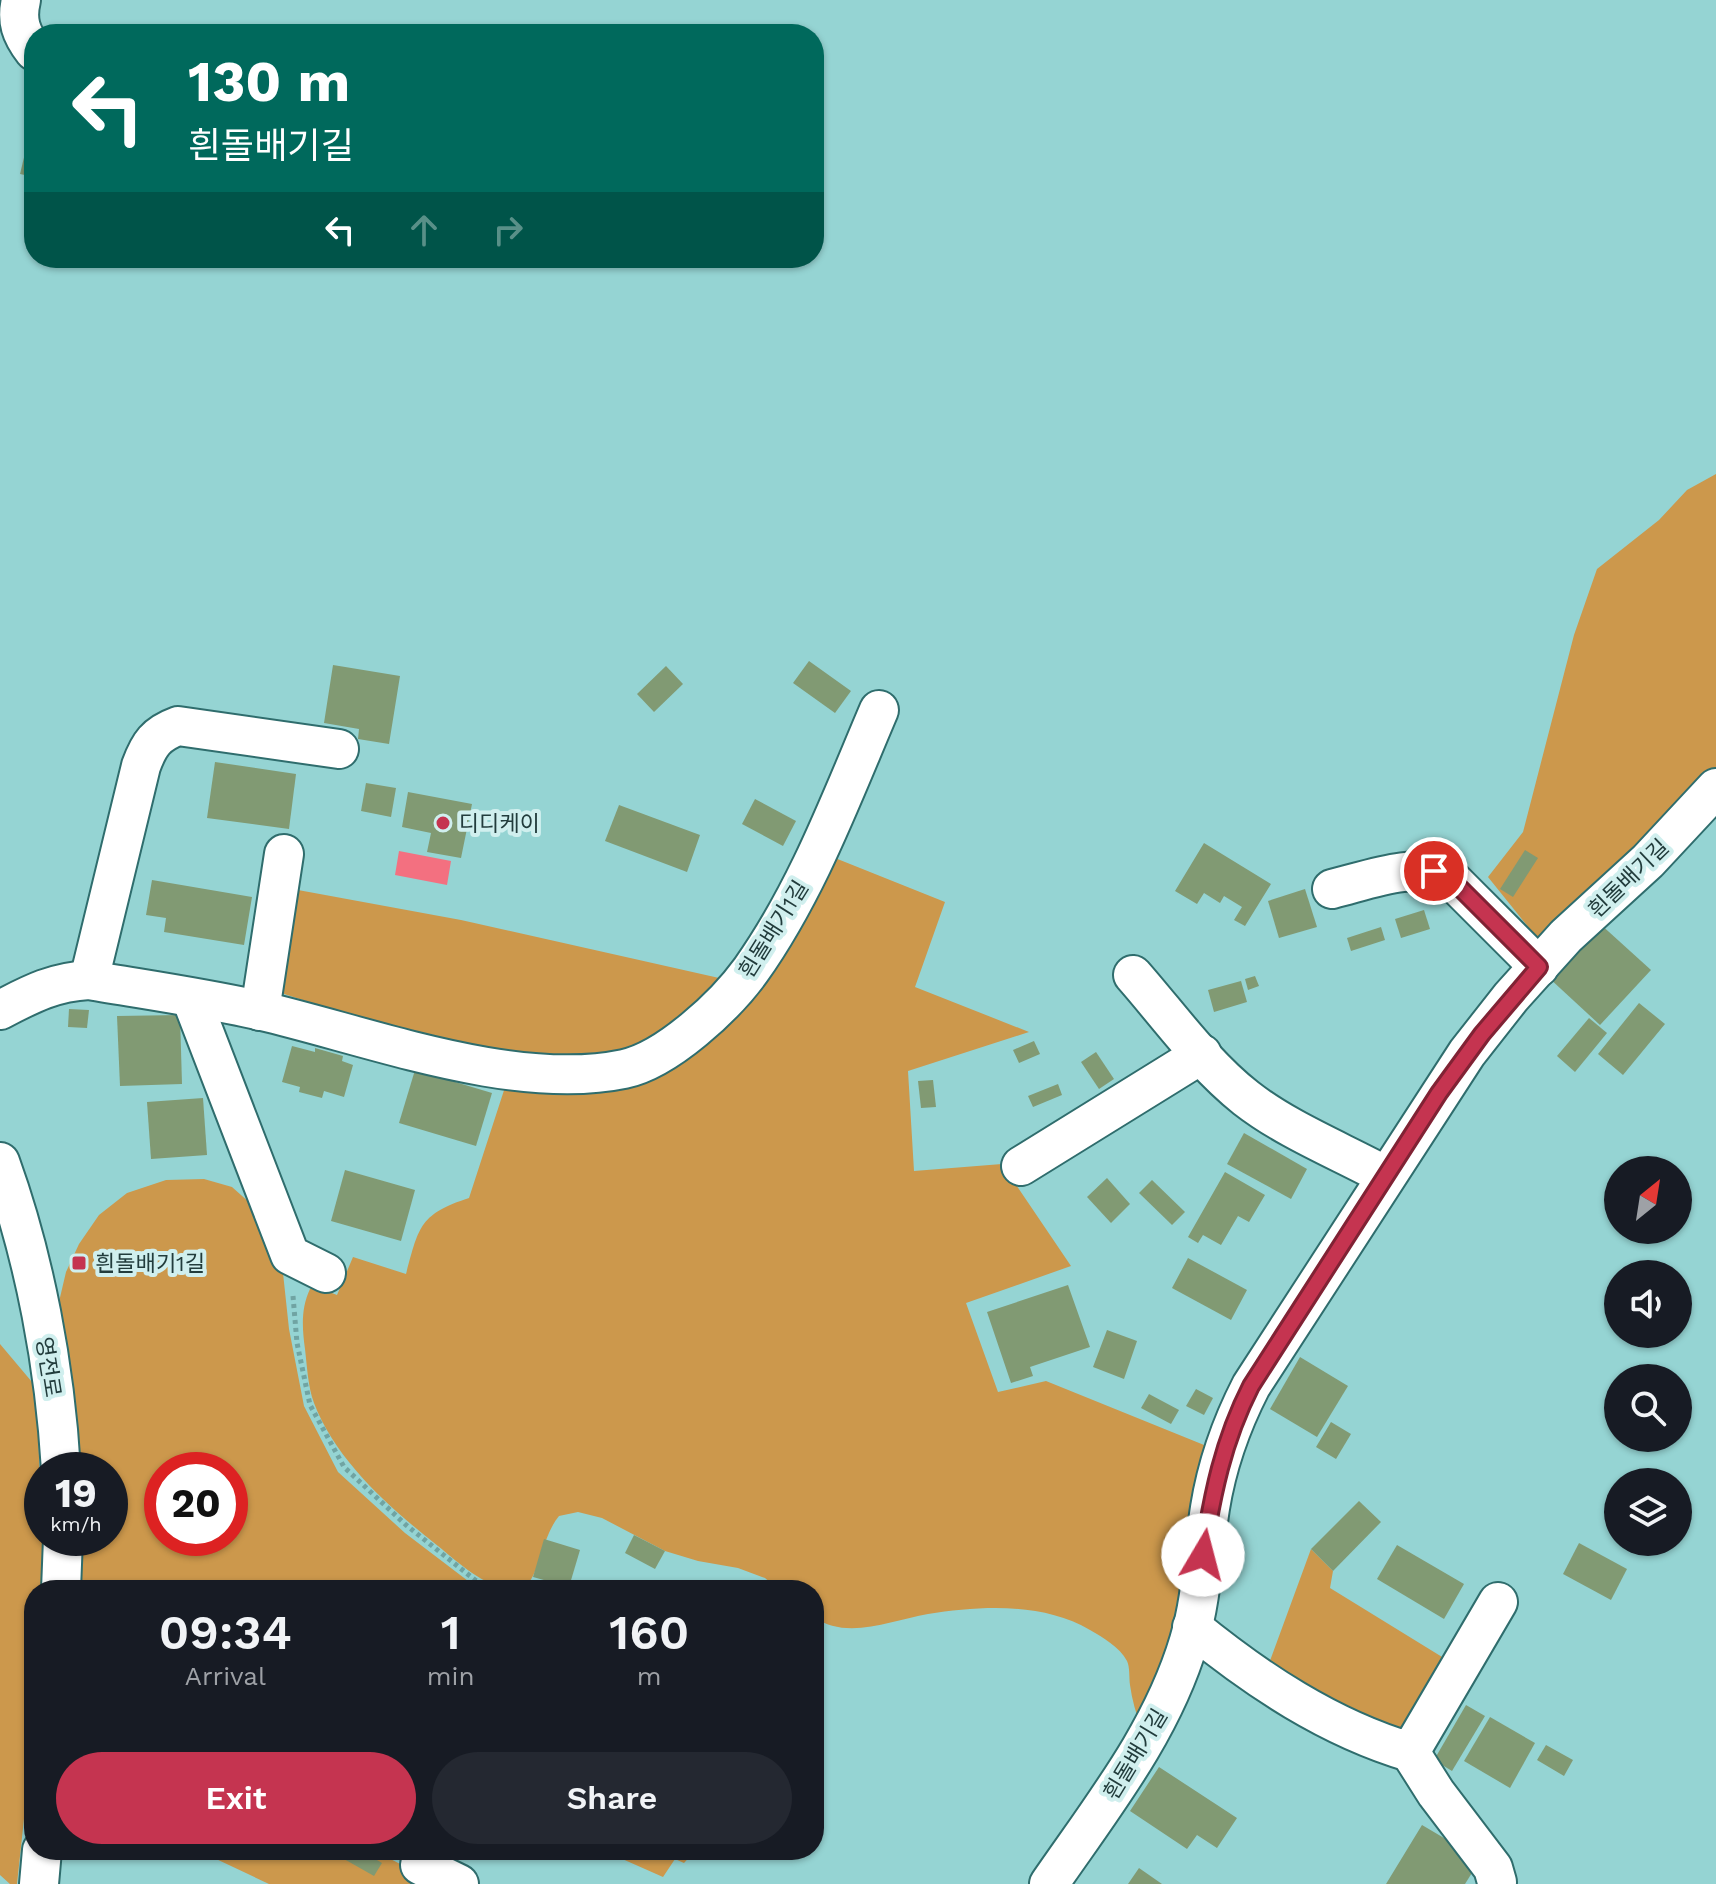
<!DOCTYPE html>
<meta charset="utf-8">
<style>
:root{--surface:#171b24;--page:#242831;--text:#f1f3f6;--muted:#9ea1a6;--accent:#c53450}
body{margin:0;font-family:"Work Sans","Noto Sans KR",sans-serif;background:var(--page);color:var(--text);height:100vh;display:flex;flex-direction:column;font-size:30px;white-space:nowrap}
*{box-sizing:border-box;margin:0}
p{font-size:26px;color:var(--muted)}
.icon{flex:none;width:44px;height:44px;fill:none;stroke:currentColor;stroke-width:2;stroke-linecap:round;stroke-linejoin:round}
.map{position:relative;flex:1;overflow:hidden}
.panel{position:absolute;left:24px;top:1580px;width:800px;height:280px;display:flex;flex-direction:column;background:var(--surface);border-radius:32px;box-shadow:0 2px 6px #0004}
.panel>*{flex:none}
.hud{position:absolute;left:24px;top:24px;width:800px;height:244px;border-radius:32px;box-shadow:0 2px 6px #0004;background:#00695c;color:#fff;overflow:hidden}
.needle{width:52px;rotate:30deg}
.buttons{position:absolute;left:1604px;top:1156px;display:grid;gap:16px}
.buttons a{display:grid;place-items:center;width:88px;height:88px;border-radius:50%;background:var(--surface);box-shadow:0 2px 6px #0004;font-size:40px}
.speed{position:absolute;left:24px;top:1452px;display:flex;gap:16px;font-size:40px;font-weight:700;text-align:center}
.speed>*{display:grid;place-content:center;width:104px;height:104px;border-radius:50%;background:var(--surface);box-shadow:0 2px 6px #0004;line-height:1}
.speed small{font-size:20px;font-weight:400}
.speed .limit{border:12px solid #d22;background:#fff;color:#111}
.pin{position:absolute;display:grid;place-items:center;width:68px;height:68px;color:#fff;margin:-34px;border:4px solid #fff;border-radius:50%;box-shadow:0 2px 8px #0007}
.me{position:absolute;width:88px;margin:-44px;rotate:8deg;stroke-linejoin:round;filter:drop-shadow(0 0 6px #0008)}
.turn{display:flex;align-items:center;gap:28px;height:168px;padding:0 32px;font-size:36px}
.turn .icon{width:104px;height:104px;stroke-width:2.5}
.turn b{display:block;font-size:56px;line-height:68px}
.lanes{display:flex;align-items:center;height:76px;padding:0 32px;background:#0003;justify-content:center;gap:40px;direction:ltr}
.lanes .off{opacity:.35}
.eta{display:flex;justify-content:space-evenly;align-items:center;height:136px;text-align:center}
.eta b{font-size:48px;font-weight:600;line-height:56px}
.button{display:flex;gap:16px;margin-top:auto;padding:16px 32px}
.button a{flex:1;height:92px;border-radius:48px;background:var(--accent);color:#fff;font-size:32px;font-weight:600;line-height:92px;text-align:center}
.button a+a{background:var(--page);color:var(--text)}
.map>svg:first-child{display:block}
.green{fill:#cc984c;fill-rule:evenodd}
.water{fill:#f37080}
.building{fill:#819a73}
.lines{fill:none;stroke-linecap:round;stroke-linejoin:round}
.minor-casing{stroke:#2f6d6d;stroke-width:42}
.path{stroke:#70a4a3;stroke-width:5;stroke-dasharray:4 4;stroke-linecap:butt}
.minor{stroke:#fff;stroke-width:38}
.route-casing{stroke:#802234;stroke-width:20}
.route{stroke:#c53450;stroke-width:14}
.poi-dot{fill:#c53450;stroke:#d0efee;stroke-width:3}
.labels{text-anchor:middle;stroke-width:8;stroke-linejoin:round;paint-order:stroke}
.poi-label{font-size:22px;fill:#223c3c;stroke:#d0efee;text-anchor:start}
.street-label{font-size:22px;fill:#223c3c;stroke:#d0efee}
</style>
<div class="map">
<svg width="1716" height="1884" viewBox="0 0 1716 1884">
<rect width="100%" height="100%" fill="#95d4d3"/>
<g class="green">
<path d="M 1716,474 L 1716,772 L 1542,944 L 1488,877 L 1523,832 L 1574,635 L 1597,569 L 1659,520 L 1687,490 Z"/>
<path d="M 830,856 L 945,902 L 915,987 L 1029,1032 L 908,1071 L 914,1171 L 1002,1164 L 1071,1266 L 966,1303 L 998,1392 L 1046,1381 L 1209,1447 L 1189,1602 L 1141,1727 C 1136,1713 1132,1700 1130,1685 C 1129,1678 1130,1667 1127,1661 C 1120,1647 1102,1637 1090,1630 C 1042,1602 981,1606 928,1614 C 892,1620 847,1641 814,1617 L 814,1590 L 779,1590 L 765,1578 L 738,1568 L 698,1561 L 665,1551 L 602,1518 L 578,1512 L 559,1516 C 541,1538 541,1573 523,1590 C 487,1590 465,1568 438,1546 C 391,1509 336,1461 314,1403 C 308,1387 307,1366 305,1349 C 302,1328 301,1308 310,1289 L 319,1288 L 337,1295 L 353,1257 L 406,1274 C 419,1226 420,1214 469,1198 L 508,1078 L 635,1077 Z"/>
<path d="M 298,890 L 461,920 L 728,980 L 668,1040 L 591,1065 L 424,1039 L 281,993 Z"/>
<path d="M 204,1179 L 232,1187 L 250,1203 L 283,1273 L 289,1329 L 304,1406 L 338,1472 L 405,1533 L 472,1584 L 484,1590 L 80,1590 L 81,1538 L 110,1538 L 110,1470 L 79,1470 L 78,1441 L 58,1306 L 66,1272 L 79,1244 L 99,1215 L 127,1193 L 166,1180 ZM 162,1470 L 230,1470 L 230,1538 L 162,1538 Z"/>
<path d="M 0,1344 L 32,1382 L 37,1403 L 44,1590 L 34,1590 L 34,1726 L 17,1884 L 10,1884 L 0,1875 Z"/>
<path d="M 1311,1549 L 1333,1571 L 1330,1588 L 1447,1660 L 1404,1730 L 1388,1730 L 1267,1669 Z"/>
<path d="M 197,1850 L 373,1850 L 439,1884 L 269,1884 Z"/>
<path d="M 602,1850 L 696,1850 L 684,1863 L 675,1859 L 663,1877 Z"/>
</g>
<path class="water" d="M 399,851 L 451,861 L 447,885 L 395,875 Z"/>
<g class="building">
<path d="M 33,120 L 34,120 L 34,177 L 20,174 Z"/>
<path d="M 809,661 L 851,691 L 835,713 L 793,683 Z"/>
<path d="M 333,665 L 400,676 L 389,744 L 358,739 L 359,729 L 324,723 Z"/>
<path d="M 666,666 L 683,684 L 654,712 L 637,694 Z"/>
<path d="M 215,762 L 296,774 L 289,829 L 207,818 Z"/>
<path d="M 366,783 L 396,788 L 391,817 L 361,811 Z"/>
<path d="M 408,792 L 472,804 L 461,858 L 427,852 L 431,833 L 402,827 Z"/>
<path d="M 755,799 L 796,821 L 783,846 L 742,824 Z"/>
<path d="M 619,805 L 700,835 L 687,872 L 605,841 Z"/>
<path d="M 1204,843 L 1271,884 L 1245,926 L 1234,920 L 1242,907 L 1224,896 L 1220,903 L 1204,893 L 1197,904 L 1175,891 Z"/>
<path d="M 1525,850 L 1538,858 L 1513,897 L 1500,889 Z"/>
<path d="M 152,880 L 252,897 L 244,945 L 164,932 L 166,918 L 146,915 Z"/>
<path d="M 1305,889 L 1317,927 L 1279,938 L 1268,901 Z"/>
<path d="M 1424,910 L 1430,929 L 1401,938 L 1395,919 Z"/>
<path d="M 1598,922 L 1651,970 L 1600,1025 L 1548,977 Z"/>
<path d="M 1381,927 L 1385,940 L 1351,951 L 1347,938 Z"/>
<path d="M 1255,976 L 1259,986 L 1248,990 L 1245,979 Z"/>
<path d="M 1241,981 L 1247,1002 L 1214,1012 L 1208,990 Z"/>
<path d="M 1639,1003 L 1665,1024 L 1623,1075 L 1598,1054 Z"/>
<path d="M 69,1009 L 89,1010 L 87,1028 L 68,1027 Z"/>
<path d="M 180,1015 L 182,1084 L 120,1086 L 117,1016 Z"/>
<path d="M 1589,1018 L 1607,1033 L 1575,1072 L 1557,1056 Z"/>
<path d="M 1034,1041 L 1040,1054 L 1019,1063 L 1013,1050 Z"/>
<path d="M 292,1046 L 315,1052 L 315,1048 L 343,1056 L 342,1061 L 353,1065 L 344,1097 L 324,1091 L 322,1098 L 299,1092 L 300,1087 L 282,1082 Z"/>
<path d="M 1096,1052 L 1114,1079 L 1099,1089 L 1081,1062 Z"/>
<path d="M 415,1070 L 492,1093 L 476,1146 L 399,1123 Z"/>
<path d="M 933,1080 L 936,1107 L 921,1108 L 918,1081 Z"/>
<path d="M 1058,1084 L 1062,1095 L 1033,1107 L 1028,1096 Z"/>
<path d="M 203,1098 L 207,1155 L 151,1159 L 147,1102 Z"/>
<path d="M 1244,1133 L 1307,1169 L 1291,1199 L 1227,1164 Z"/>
<path d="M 345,1170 L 415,1190 L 401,1241 L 331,1221 Z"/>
<path d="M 1225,1172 L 1265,1195 L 1249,1222 L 1238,1216 L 1221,1245 L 1203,1235 L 1198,1243 L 1188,1237 Z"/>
<path d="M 1107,1178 L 1130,1204 L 1111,1223 L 1087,1197 Z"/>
<path d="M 1152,1180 L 1185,1212 L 1172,1225 L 1139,1193 Z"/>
<path d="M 1188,1258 L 1247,1290 L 1231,1320 L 1172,1288 Z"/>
<path d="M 1068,1285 L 1090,1347 L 1030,1367 L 1033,1376 L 1011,1383 L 987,1312 Z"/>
<path d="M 1107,1330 L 1137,1341 L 1124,1379 L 1093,1367 Z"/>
<path d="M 1300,1357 L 1348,1386 L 1317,1437 L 1270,1409 Z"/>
<path d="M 1196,1389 L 1213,1398 L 1204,1415 L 1186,1406 Z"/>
<path d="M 1149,1394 L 1179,1410 L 1171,1424 L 1141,1408 Z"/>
<path d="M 1331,1422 L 1351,1434 L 1336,1459 L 1316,1447 Z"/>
<path d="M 1359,1501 L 1381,1522 L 1333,1571 L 1311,1549 Z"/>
<path d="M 634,1535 L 665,1551 L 655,1569 L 625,1553 Z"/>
<path d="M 544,1539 L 580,1550 L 569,1587 L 533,1577 Z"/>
<path d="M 1579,1543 L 1627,1569 L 1611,1600 L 1563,1574 Z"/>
<path d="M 1397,1545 L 1464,1584 L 1444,1619 L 1377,1579 Z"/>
<path d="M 1466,1705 L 1485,1716 L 1452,1771 L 1434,1760 Z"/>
<path d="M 1490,1717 L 1535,1743 L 1510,1788 L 1464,1761 Z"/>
<path d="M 1546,1745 L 1573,1760 L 1564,1776 L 1537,1760 Z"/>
<path d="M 1159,1767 L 1237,1818 L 1217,1848 L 1197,1835 L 1187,1849 L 1130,1811 Z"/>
<path d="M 1422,1825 L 1466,1851 L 1461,1860 L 1475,1868 L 1465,1884 L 1386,1884 Z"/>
<path d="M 349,1850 L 360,1850 L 382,1863 L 374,1876 L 344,1859 Z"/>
<path d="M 1139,1868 L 1162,1884 L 1128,1884 Z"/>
</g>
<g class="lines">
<g class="minor-casing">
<g id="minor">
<path d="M 21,0 C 16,21 21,34 34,51"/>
<path d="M 1332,889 C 1369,880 1413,862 1449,877 L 1539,967"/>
<path d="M 1133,975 C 1169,1016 1203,1064 1246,1098 C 1287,1130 1340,1151 1386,1176"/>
<path d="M 89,980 L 141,766 C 149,744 156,734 178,726 L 339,749"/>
<path d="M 191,998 L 290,1255 L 326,1273"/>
<path d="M 0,1010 C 31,994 53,982 89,980 C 147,990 205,998 262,1011 C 369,1036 514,1092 624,1069 C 667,1060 725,1006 751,970 C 807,891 841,799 879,710"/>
<path d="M 260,1011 L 284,854"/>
<path d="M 0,1162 C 35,1259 55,1367 61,1470"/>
<path d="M 1021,1166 L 1202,1054"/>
<path d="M 61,1590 L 63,1538"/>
<path d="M 1192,1627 C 1257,1680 1329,1728 1410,1752 L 1498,1602"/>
<path d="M 1410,1752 L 1436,1793 L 1493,1868 L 1497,1882"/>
<path d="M 420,1865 L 459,1884"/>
<path d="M 39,1884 L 42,1850"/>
<path d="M 1049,1884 C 1102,1807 1162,1732 1189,1641 C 1202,1598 1203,1552 1210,1508 C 1217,1464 1231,1425 1251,1386 L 1467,1053 L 1511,997 L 1566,936 L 1648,861 L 1716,788"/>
</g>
</g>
<path class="path" d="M 293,1296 L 297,1343 L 310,1405 L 344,1467 L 406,1525 L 475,1580 L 496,1590"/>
<use href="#minor" class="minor"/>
</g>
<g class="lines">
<g class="route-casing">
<path id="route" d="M 1203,1555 C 1212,1495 1223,1441 1251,1386 L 1439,1093 L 1482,1034 L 1539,967 L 1449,877 L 1434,871"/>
</g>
<use href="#route" class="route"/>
</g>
<g class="poi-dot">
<circle cx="443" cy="823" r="8"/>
<rect x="71" y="1255" width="16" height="16" rx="4"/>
</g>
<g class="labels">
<g class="poi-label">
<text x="459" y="831">디디케이</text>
<text x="95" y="1271">흰돌배기1길</text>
</g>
<g class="street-label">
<text transform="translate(1628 878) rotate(-44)" y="8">흰돌배기길</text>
<text transform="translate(773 929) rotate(-58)" y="8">흰돌배기1길</text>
<text transform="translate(49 1367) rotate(81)" y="8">영전로</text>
<text transform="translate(1135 1754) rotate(-59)" y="8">흰돌배기길</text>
</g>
</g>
</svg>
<div class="buttons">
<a><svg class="needle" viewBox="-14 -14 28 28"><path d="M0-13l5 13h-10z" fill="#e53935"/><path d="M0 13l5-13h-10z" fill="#9ea1a6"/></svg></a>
<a><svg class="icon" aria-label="sound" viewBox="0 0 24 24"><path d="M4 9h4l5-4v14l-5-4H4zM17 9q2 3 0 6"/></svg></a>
<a><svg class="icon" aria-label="search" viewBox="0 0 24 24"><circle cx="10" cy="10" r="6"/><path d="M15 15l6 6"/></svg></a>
<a><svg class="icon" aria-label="layers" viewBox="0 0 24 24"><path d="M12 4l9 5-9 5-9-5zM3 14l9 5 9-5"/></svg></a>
</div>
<div class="speed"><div>19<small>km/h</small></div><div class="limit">20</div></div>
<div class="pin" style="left:1434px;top:871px;background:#d93025"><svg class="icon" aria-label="arrive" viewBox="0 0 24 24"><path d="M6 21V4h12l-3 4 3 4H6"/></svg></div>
<svg class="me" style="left:1203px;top:1555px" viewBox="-20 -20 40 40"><circle r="19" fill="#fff"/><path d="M0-13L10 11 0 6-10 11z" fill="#c53450"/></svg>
<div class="hud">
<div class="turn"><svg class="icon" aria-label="left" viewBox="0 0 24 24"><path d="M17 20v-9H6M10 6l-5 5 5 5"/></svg><div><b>130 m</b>흰돌배기길</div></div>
<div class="lanes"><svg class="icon" aria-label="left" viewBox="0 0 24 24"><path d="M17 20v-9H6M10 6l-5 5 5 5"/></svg><svg class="icon off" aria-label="ahead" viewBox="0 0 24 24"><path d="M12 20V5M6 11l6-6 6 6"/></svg><svg class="icon off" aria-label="right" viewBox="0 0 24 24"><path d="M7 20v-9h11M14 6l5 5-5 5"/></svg></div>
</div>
<section class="panel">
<div class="eta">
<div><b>09:34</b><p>Arrival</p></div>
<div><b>1</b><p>min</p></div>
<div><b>160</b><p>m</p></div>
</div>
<div class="button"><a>Exit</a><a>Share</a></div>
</section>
</div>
